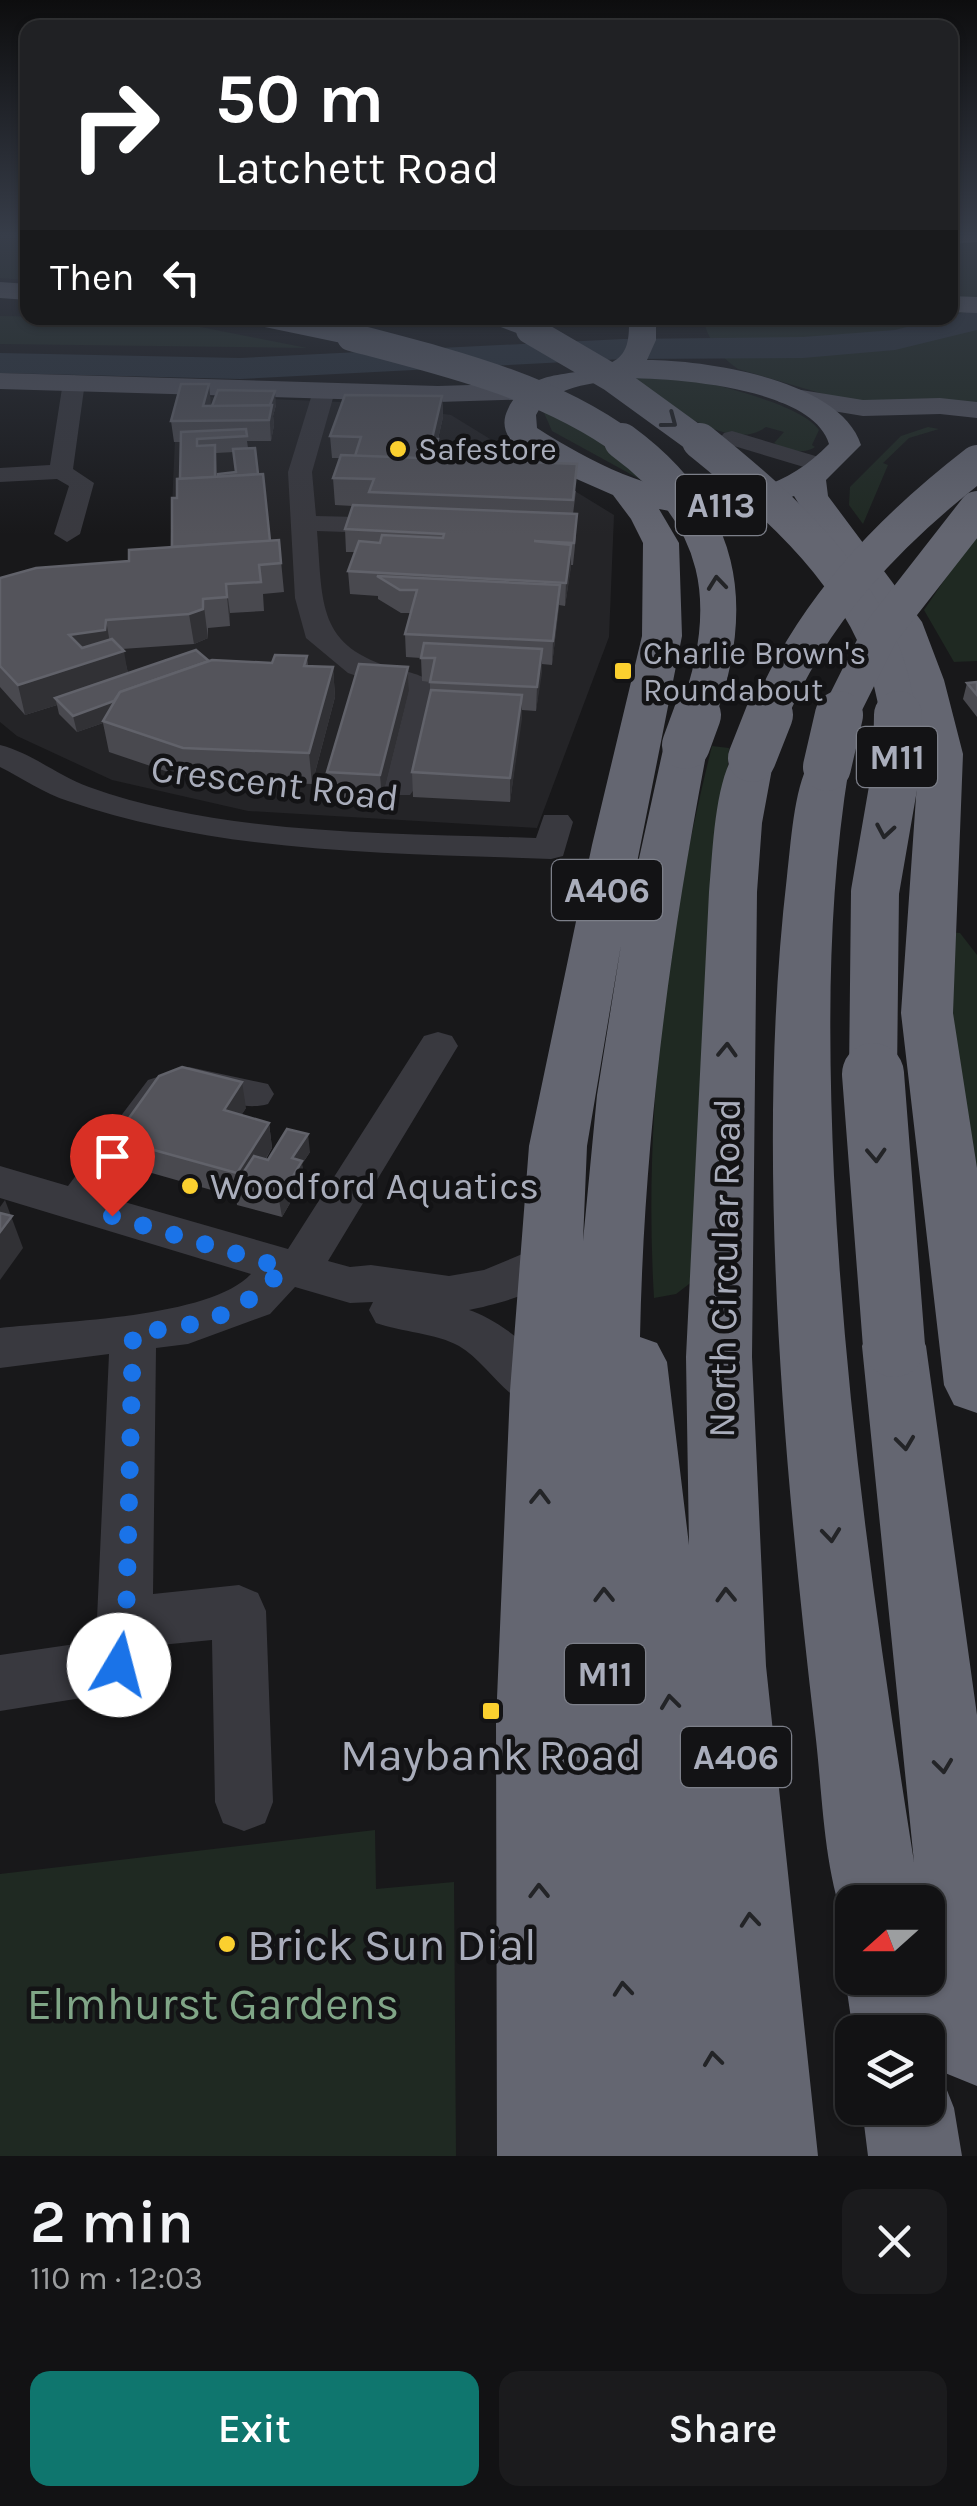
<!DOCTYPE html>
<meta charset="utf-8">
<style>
:root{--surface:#121214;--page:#1b1b1d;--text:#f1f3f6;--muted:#9c9ea0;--line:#313234;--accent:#0f766e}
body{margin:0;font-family:Karla,sans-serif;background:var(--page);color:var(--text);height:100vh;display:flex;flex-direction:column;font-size:38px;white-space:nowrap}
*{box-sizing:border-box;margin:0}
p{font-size:32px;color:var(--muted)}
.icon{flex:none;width:55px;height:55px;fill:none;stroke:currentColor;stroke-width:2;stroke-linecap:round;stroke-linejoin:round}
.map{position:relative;height:2156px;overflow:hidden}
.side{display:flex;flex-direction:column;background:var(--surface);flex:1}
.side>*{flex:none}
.hud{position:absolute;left:20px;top:20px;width:938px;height:305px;border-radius:20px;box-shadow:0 2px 8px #0004,0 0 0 2px var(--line);background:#202124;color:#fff;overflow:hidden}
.needle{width:65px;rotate:249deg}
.fabs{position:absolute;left:835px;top:1885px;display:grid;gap:20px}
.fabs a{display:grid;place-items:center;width:110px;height:110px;border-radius:20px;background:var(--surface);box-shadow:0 2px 8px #0004,0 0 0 2px var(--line);font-size:50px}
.pin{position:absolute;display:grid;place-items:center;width:85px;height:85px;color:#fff;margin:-102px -42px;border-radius:50% 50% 50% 0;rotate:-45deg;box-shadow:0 0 10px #0007}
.pin .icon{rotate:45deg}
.me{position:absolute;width:110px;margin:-55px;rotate:8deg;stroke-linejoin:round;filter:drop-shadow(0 0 8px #0008)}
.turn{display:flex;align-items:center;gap:35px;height:210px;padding:0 30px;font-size:45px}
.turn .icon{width:130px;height:130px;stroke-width:2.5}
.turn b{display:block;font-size:70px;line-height:85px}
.then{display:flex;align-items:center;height:95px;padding:0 30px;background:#0003;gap:20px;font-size:38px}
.round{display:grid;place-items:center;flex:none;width:105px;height:105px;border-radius:20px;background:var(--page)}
.head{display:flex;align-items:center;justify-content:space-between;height:170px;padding:0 30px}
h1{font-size:60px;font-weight:600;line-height:75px}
.primary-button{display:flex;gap:20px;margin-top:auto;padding:20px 30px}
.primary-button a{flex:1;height:115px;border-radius:20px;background:var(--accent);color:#fff;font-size:40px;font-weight:600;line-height:115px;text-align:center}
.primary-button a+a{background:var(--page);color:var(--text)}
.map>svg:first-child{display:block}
.built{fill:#242427}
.green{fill:#1f2922}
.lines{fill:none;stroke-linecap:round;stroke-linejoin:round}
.river{fill:#2d353f;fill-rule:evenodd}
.minor{fill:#39393f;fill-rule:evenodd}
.major{fill:#54555f;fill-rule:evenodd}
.highway{fill:#646671;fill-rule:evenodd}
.highway-bridge-far3{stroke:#646671;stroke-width:28}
.highway-bridge-far2{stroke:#646671;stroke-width:36}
.highway-bridge-far1{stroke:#646671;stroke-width:48}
.highway-bridge{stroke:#646671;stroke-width:62}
.wall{fill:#49494f;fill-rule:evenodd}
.shaded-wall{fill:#313135}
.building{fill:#54545b;stroke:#61626a;stroke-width:2.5}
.oneway{stroke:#232427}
.route{stroke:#1a73e8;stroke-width:18;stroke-dasharray:0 32.4}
.poi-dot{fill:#fbd02f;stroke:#131315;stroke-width:4}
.labels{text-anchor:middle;stroke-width:9;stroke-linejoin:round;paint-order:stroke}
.far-poi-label{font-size:32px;fill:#a9adbb;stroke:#131315;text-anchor:start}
.shield{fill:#131315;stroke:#7c7f89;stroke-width:2.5}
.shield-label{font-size:35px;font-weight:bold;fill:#a9adbb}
.street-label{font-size:38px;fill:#a9adbb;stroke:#131315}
.poi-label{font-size:38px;fill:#a9adbb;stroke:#131315;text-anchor:start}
.near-poi-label{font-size:45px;fill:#a9adbb;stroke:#131315}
.near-park-label{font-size:45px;fill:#80a687;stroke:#131315}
</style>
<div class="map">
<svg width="977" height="2156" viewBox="0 0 977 2156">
<rect width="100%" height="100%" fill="#18181a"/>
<path class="built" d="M 177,395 L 364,403 L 451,415 L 614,515 L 609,637 L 537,828 L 248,811 L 112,780 L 17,736 L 0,722 L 0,605 L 169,573 Z"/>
<g class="green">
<path d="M 0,233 L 27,233 L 27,280 L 0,278 Z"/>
<path d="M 950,233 L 977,233 L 977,403 L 871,403 L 837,398 L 738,369 C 719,356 708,340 703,318 L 950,318 Z"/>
<path d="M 0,316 L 160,319 L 307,348 L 0,344 Z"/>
<path d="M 629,377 C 653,379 679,377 702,382 C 730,388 804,407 819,430 L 812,445 L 815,447 C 804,455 785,451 774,443 L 784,432 L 766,427 C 728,455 660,399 629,377 Z"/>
<path d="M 541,406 L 593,436 L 645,482 L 552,431 Z"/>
<path d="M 928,427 L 939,429 L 909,438 L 883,463 L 888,465 L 863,524 L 849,505 L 850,487 L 901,436 Z"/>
<path d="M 977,532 L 977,661 L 954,662 L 924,610 Z"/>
<path d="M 712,746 L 729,748 L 693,1281 L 676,1294 L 654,1298 C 643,1113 667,925 712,746 Z"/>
<path d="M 945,932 L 960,933 L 977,955 L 977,1281 Z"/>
<path d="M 375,1830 L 376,1889 L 454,1882 L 456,2156 L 0,2156 L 0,1874 Z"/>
</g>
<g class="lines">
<path class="river" d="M 977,309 L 977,330 L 895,350 L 803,358 L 623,359 L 240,379 L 0,373 L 0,353 L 240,358 L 623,339 L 803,337 L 895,330 Z"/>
<g class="minor">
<path d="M 74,375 L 85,382 L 73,469 L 94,483 L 80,534 L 67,542 L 54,534 L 69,486 L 57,479 L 0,482 L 0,468 L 50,465 L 63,382 Z"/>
<path d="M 324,384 L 335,391 L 312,472 L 316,516 L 401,518 L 414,526 L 401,534 L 317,531 C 323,604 316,647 397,669 C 412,673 429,676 438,689 L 415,788 L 410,795 L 388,795 L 383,788 L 407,693 L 348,673 L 306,638 L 295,598 L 288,472 L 313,391 Z"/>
<path d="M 732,431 L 832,461 L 836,466 L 824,473 L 724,443 L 720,438 L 724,433 Z"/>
<path d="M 0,745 C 32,753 58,776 89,787 C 224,836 394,833 536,838 L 544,815 L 568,815 L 573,822 L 563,856 L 551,859 C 390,853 222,854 68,801 C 45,794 22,778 0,767 Z"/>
<path d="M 438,1032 L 452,1036 L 458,1046 L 328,1261 L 350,1267 L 371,1265 L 449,1276 L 484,1270 L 551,1242 L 567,1247 L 573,1260 C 558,1289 501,1303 469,1310 C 499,1319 554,1363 567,1391 L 560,1406 C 516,1421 493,1366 459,1346 C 436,1333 401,1332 376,1323 L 369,1310 L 373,1302 L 350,1303 L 295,1287 L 270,1314 L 188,1344 L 156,1348 L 153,1594 L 239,1585 L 258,1593 L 266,1611 L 273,1802 L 265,1823 L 244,1831 L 223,1823 L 215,1802 L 212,1640 L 150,1646 L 139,1684 L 119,1692 L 0,1711 L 0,1655 L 96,1641 L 109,1354 L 0,1368 L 0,1328 C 62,1321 210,1318 251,1274 L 0,1198 L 0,1166 L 68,1186 L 148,1080 L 189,1067 L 268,1084 L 274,1094 L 268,1104 C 237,1113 207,1090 176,1100 L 107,1197 L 288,1249 L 424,1036 Z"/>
</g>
<g class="major">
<path d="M 0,373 L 438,386 L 537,383 L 551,391 L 537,399 L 438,402 L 0,389 Z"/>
<path d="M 789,388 L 863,400 L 940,398 L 977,402 L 977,418 L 940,414 L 863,416 L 779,402 L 775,396 Z"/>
</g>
<g class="highway">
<path d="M 950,233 L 977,233 L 977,242 L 950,244 Z"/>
<path d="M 0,282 L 28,284 L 28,300 L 0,298 Z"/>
<path d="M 950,296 L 977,297 L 977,313 L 950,312 Z"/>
<path d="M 247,318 L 298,318 L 361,331 L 365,337 L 361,343 L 351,345 L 251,324 Z"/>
<path d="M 489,318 L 525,318 L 544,330 L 530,338 L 493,324 Z"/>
<path d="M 629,318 L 656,318 L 656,340 L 647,360 C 706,360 841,380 861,445 L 826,480 L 828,496 L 922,622 L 944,680 L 963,754 L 953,1013 L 977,1168 L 977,1413 L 954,1405 L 944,1385 L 901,1013 L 919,754 L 904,680 L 884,623 L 816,532 L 794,496 C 749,514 707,519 659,509 L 679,543 L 682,636 L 627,913 L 664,745 L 671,736 L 686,732 L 701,736 L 708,745 C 670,941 644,1137 640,1337 L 657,1343 L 667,1362 L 689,1545 L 686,1357 L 709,892 C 713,852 714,781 737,749 L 752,745 L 767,749 L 774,758 L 762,823 L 757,892 L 752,1357 L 766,1666 L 818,2156 L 497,2156 L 496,1722 L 510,1391 L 529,1146 L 592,845 L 642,636 L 643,543 L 631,519 L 613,495 L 572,477 L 510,439 C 503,429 503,419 508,409 C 531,362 582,381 614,361 C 630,352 629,333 629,318 ZM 623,378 C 672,378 813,387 829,444 C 741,535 626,485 537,428 L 536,415 C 550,385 595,384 623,378 ZM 621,945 L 597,1095 L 583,1241 L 587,1146 Z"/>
<path d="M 827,754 L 842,758 L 849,767 C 827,903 828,1039 834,1176 C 845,1406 878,1634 914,1862 L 862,1346 L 871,1327 L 894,1319 L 917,1327 L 926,1346 L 977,1715 L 977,2086 L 945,2073 L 935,2048 L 928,2064 L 928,2032 L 853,2032 L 845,1978 L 852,1961 L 852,1978 L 928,1978 L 928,1902 L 852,1902 L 852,1934 L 848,1932 C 823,1871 823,1797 815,1731 C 783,1456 755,1151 787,876 C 791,844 794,783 812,758 Z"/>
<path d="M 928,2070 L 941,2075 L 954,2108 L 962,2156 L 868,2156 L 862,2108 L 928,2108 Z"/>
</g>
<g class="highway-bridge-far3">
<path d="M 530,330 L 612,378 L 703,444"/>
<path d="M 351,337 C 445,362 546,385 626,444"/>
</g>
<g class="highway-bridge-far2">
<path d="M 622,441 C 723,515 739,604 696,718"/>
<path d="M 700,441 C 788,512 886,598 898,718"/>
<path d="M 768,718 C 811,612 888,532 977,463"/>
<path d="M 838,718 L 881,632 L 977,509"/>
</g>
<g class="highway-bridge-far1">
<path d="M 686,745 L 697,715"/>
<path d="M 752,758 L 769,715"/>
<path d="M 827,767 L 839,715"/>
<path d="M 873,1076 L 875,892 L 897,765 L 898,715"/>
</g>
<path class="highway-bridge" d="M 873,1074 L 894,1346"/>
</g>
<g class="wall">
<path d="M 442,396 L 443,417 L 438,439 L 438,459 L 576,491 L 573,514 L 576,536 L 573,565 L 571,565 L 565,606 L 559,605 L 552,665 L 542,664 L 536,711 L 522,710 L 510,802 L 413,797 L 412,772 L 430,694 L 430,682 L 422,681 L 421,658 L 406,657 L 405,634 L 411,613 L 401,613 L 378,599 L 378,596 L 350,594 L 348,571 L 355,552 L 346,552 L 345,529 L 353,506 L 335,505 L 333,478 L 340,458 L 332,458 L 330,436 Z"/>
<path d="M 276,405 L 273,416 L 274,425 L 271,441 L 247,441 L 248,448 L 258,474 L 270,541 L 279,540 L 284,592 L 263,594 L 264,611 L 230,613 L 230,626 L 208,628 L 208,638 L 194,644 L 122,649 L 128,673 L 209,661 L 272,663 L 307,656 L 308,666 L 333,667 L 335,697 L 312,784 L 189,779 L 109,752 L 103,723 L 77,732 L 59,714 L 57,705 L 25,715 L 0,687 L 0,578 L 129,561 L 172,547 L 180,479 L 181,442 L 174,442 L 171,421 L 211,406 ZM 234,452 L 236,472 L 217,477 L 216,453 Z"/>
<path d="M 408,667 L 409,691 L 382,800 L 329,797 L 327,772 Z"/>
<path d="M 977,682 L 977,717 L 963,699 L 967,683 Z"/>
<path d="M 246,1108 L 241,1115 L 269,1123 L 272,1148 L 266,1159 L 310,1152 L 302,1164 L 304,1179 L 282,1217 L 237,1205 L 236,1197 L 120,1164 L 114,1139 Z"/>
</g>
<g class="shaded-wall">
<path d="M 209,384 L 211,404 L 207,421 L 203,406 Z"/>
<path d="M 275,391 L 276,405 L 273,416 L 274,425 L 271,441 L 269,408 Z"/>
<path d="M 442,396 L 443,417 L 433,460 L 432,439 Z"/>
<path d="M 438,439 L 438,460 L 433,460 Z"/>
<path d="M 571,545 L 571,568 L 565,606 L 566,583 Z"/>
<path d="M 226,584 L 230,613 L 230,626 L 227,597 Z"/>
<path d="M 560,585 L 559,608 L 552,665 L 553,641 Z"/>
<path d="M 203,599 L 208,638 L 194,644 L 189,614 Z"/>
<path d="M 106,620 L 111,649 L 124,651 L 129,681 L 55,698 L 57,705 L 25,715 L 18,685 L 69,635 Z"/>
<path d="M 542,649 L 542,673 L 536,711 L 537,687 Z"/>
<path d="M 215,666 L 103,721 L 103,723 L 77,732 L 73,716 Z"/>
<path d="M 333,667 L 335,697 L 312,784 L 309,753 Z"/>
<path d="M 408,667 L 409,691 L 382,800 L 380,775 Z"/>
<path d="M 522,695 L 522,719 L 510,802 L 510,778 Z"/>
<path d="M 242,1082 L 246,1108 L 229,1136 L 224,1110 Z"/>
<path d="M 269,1123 L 272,1148 L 246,1190 L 240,1188 L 237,1173 Z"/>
<path d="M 308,1134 L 310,1152 L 302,1164 L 304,1179 L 282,1217 L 279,1200 L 292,1158 Z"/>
<path d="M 5,1200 L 23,1248 L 0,1280 L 0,1207 Z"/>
</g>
<g class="building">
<path d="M 181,384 L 209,384 L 203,406 L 272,405 L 269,420 L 171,421 Z"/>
<path d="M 218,390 L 275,391 L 270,405 L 212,406 Z"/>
<path d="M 345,395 L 442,396 L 432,439 L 438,439 L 433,459 L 355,456 L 361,437 L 330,436 Z"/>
<path d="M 246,429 L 247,436 L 197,439 L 197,446 L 215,445 L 215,477 L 180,479 L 181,432 Z"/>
<path d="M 255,448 L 258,474 L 218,477 L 218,474 L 236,472 L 233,449 Z"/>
<path d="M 341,455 L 577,464 L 573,500 L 369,492 L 374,479 L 333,478 Z"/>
<path d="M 263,474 L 270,541 L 172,547 L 172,498 L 177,498 L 177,479 Z"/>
<path d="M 353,505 L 577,514 L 574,543 L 534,541 L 571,545 L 566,583 L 348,571 L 359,541 L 380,543 L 382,535 L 443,538 L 444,534 L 345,529 Z"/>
<path d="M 279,540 L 281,563 L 259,565 L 261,582 L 226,584 L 227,597 L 203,599 L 203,609 L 189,614 L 106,620 L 105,630 L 69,635 L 82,648 L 112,639 L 124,651 L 18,685 L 0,666 L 0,578 L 36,568 L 129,561 L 129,550 Z"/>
<path d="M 377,576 L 560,585 L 553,641 L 405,634 L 417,590 L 400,590 Z"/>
<path d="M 424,643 L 542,649 L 537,687 L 430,682 L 435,658 L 421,658 Z"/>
<path d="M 196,650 L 209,661 L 120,692 L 114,701 L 73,716 L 55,698 Z"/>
<path d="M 275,655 L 307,656 L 304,666 L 333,667 L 309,753 L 183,748 L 103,721 L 120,692 L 212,660 L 272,663 Z"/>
<path d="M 359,664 L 408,667 L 380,775 L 327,772 Z"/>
<path d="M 977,682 L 977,695 L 967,683 Z"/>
<path d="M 431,690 L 522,695 L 510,778 L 412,772 Z"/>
<path d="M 182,1067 L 242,1082 L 224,1110 L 269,1123 L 237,1173 L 114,1139 L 159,1076 Z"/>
<path d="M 287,1129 L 308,1134 L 292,1158 L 302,1161 L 279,1200 L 234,1187 L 254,1156 L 268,1160 Z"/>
<path d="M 0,1213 L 12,1216 L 0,1232 Z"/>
</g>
<defs><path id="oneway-chevron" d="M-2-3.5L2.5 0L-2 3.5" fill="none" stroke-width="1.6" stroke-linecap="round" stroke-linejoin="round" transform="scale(2.5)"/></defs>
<g class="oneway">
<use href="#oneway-chevron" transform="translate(670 421) rotate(37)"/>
<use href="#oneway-chevron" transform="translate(717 583) rotate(-96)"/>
<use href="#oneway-chevron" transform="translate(885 831) rotate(100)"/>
<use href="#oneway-chevron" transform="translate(727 1050) rotate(-88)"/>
<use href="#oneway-chevron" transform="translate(876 1155) rotate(87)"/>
<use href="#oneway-chevron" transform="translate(905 1443) rotate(83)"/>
<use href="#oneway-chevron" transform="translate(540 1497) rotate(-89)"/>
<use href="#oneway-chevron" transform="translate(831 1535) rotate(84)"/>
<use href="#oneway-chevron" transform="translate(604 1595) rotate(-91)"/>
<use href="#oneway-chevron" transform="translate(726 1595) rotate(-92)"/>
<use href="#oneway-chevron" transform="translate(670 1702) rotate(-97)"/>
<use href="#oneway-chevron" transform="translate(943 1766) rotate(83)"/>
<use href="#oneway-chevron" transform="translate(539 1891) rotate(-91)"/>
<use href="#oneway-chevron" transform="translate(750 1920) rotate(-95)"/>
<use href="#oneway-chevron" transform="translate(623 1989) rotate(-95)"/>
<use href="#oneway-chevron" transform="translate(713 2059) rotate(-97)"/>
</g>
<linearGradient id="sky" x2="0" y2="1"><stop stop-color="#0d0d0e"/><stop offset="0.44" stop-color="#373d49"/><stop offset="1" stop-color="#373d49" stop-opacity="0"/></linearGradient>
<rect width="977" height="535" fill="url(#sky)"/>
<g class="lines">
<path class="route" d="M 112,1216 L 284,1268 C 234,1321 203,1324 133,1333 L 126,1623 L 119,1665"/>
</g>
<g class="poi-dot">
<circle cx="398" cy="449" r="10"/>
<rect x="613" y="661" width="20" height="20" rx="5"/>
<circle cx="190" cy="1186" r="10"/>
<rect x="481" y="1701" width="20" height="20" rx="5"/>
<circle cx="227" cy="1944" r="10"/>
</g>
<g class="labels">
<g class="far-poi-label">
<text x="418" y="460">Safestore</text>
<text x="643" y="664">Charlie Brown's<tspan x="643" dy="37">Roundabout</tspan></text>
</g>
<g class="shield">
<rect x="676" y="475" width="90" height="60" rx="8"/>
<rect x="857" y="727" width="80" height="60" rx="8"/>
<rect x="552" y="860" width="110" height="60" rx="8"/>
<rect x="565" y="1644" width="80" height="60" rx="8"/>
<rect x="681" y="1727" width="110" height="60" rx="8"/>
</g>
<g class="shield-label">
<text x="721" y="517">A113</text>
<text x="897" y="769">M11</text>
<text x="607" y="902">A406</text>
<text x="605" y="1686">M11</text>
<text x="736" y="1769">A406</text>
</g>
<g class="street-label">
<text transform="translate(275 783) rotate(7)" y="13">Crescent Road</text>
<text transform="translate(724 1268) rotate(-89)" y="13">North Circular Road</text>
</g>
<g class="poi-label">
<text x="210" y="1199">Woodford Aquatics</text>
</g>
<g class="near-poi-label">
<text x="491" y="1770">Maybank Road</text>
<text x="247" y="1960" text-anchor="start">Brick Sun Dial</text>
</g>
<g class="near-park-label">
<text x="213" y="2019">Elmhurst Gardens</text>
</g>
</g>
</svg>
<div class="fabs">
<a><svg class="needle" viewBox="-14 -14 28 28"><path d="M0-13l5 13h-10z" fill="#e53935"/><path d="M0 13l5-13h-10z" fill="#9c9ea0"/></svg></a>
<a><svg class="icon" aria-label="layers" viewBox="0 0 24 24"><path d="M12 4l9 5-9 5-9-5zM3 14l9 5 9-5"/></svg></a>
</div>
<div class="pin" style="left:112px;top:1216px;background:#d93025"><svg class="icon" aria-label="arrive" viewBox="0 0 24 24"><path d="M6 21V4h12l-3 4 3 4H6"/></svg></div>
<svg class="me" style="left:119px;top:1665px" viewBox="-20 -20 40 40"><circle r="19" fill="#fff"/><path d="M0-13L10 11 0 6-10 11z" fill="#1a73e8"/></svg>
<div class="hud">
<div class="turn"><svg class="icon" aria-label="right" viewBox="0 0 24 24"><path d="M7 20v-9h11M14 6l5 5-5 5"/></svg><div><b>50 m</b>Latchett Road</div></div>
<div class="then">Then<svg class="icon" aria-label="left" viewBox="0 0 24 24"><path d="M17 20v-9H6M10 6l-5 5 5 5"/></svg></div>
</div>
</div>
<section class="side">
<div class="head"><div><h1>2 min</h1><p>110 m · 12:03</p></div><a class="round"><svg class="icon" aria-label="close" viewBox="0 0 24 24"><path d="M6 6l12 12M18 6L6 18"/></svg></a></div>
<div class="primary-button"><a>Exit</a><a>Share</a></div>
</section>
